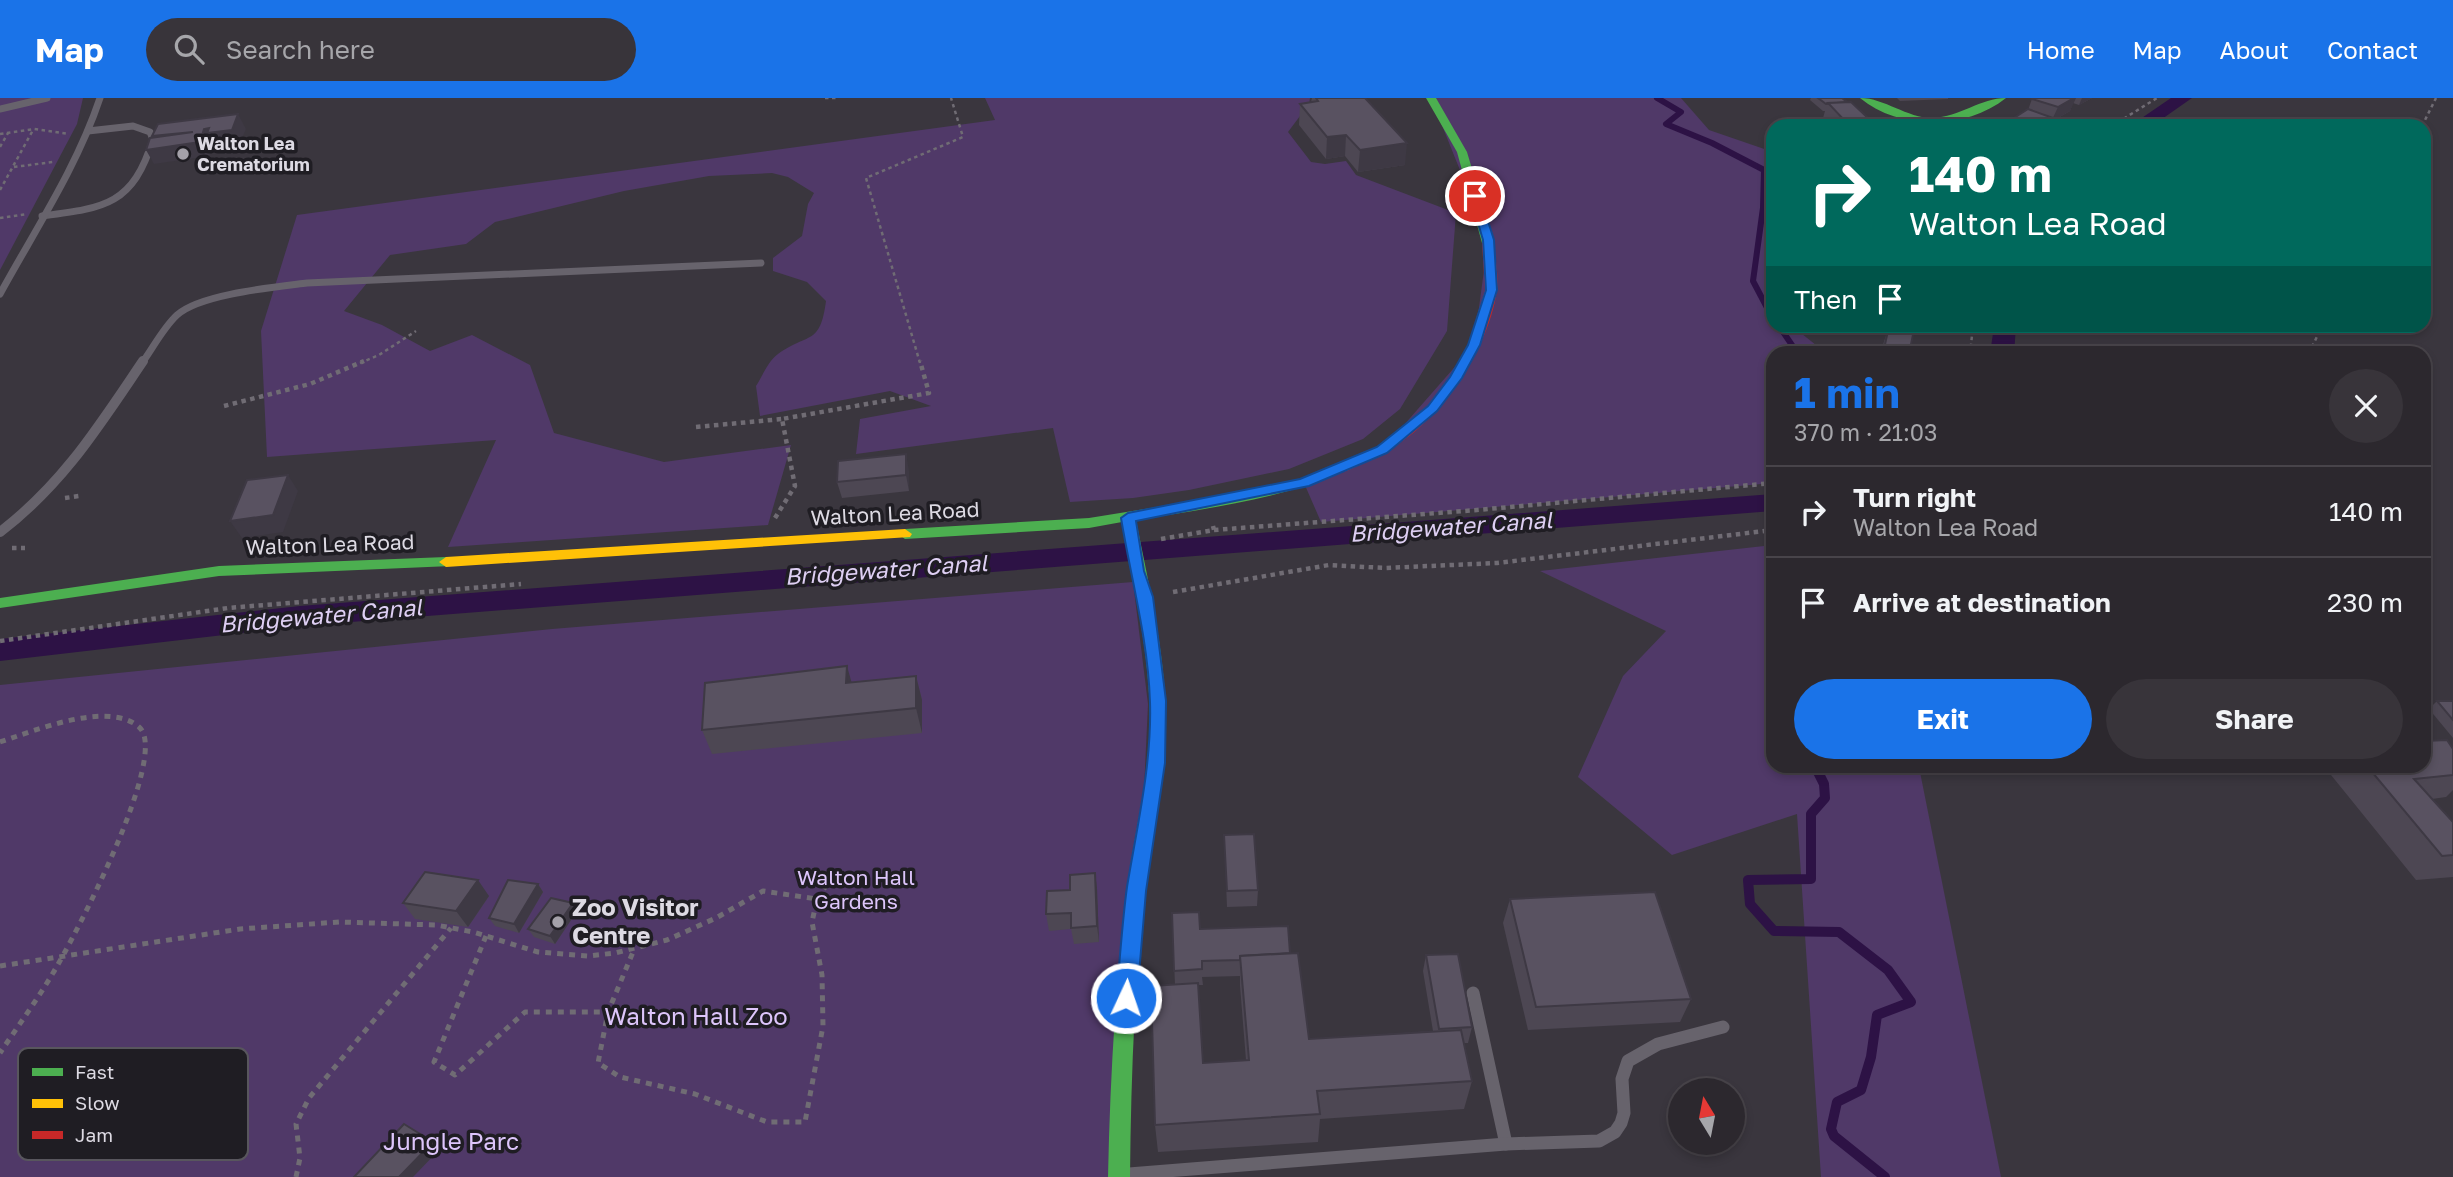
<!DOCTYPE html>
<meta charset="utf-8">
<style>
:root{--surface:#2c282e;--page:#38343a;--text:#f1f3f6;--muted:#a6a6aa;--line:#48444a;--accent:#1a73e8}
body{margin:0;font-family:"Golos Text",sans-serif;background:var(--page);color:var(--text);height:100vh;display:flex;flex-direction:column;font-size:26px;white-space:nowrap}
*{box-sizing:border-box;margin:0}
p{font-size:23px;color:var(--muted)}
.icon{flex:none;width:38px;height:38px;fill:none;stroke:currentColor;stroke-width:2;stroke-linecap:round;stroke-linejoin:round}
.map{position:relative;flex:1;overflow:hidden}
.side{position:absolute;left:1766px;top:248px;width:665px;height:427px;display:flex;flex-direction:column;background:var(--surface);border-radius:21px;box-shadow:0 4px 10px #0003,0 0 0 2px var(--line)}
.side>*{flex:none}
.hud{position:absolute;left:1766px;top:21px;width:665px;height:214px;border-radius:21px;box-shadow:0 4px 10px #0003,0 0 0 2px var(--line);background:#00695c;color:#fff;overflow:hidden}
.needle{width:46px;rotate:350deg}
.tools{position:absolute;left:1668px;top:980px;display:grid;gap:14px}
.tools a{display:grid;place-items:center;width:77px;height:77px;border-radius:50%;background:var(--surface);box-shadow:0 4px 10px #0003,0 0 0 2px var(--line);font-size:35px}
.pin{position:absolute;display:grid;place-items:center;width:60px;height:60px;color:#fff;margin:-30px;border:4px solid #fff;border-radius:50%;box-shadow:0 2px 7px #0007}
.me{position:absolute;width:77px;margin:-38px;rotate:3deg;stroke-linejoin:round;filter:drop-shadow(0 0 5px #0008)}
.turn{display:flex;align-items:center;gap:24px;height:147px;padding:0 28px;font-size:32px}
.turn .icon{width:91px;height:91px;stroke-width:2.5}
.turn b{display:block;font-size:49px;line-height:60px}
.then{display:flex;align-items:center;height:66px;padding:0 28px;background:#0003;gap:14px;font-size:26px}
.round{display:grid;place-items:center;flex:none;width:74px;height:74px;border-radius:37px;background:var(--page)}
.overview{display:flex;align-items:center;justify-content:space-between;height:119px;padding:0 28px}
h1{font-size:42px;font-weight:700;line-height:52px;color:var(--accent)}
.cta{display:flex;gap:14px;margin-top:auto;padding:14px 28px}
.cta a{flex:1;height:80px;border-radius:42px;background:var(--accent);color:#fff;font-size:28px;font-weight:700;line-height:80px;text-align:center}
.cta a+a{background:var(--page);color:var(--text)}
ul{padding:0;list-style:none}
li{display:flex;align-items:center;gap:21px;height:91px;padding:0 28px;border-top:2px solid var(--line)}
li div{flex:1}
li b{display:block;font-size:26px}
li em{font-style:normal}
header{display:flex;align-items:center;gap:42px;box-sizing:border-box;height:98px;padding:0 35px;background:var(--accent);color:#fff}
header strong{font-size:33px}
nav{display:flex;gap:38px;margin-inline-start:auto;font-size:24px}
.search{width:490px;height:63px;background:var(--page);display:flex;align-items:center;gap:18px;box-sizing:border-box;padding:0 24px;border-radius:38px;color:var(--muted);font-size:26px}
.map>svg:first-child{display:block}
.green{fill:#503968}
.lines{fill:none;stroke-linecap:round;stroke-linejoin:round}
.stream-far1{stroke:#2d1245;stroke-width:6}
.stream{stroke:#2d1245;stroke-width:10}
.canal{fill:#2d1245;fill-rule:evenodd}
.path-far2{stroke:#706c74;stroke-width:2.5;stroke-dasharray:3.5 3.5;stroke-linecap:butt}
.path-far1{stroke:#706c74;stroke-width:4.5;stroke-dasharray:4.5 4.5;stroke-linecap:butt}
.path{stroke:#706c74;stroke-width:5;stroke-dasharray:6 6;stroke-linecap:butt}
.lane-far2{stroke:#67636c;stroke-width:7}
.lane-far1{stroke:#67636c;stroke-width:10}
.lane{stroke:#67636c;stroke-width:13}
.fast{fill:#4caf50;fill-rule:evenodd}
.slow{fill:#ffc107;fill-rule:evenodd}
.jam{fill:#c62828;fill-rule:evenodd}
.wall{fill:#4d4753;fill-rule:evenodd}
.shaded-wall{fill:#3e3944}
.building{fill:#595261;stroke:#3e3944;stroke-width:2}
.route{fill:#1a73e8;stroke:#114b97;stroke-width:2}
.poi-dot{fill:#a4a1a9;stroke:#1f1d23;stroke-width:2.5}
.labels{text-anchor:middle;stroke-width:7;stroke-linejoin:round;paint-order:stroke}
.far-poi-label{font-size:18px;font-weight:bold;fill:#dddae3;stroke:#1f1d23;text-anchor:start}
.street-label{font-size:21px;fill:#dddae3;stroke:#1f1d23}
.park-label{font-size:21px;fill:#ddc5fb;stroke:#1f1d23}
.water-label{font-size:23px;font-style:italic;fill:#decff3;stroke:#1f1d23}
.near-poi-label{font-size:24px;font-weight:bold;fill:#dddae3;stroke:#1f1d23;text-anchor:start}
.near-park-label{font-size:24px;fill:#ddc5fb;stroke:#1f1d23}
.key{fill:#1f1d23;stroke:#58565d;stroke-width:2}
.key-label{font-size:19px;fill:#dddae3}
</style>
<header>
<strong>Map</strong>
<div class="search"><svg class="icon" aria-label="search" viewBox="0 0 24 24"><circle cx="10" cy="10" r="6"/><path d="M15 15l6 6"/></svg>Search here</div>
<nav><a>Home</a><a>Map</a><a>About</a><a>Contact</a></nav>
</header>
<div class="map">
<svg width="2453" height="1079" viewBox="0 0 2453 1079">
<rect width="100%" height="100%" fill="#3a363e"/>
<g class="green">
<path d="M 0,0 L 83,0 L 77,26 L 0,172 Z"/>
<path d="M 985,0 L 1310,0 L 1309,6 L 1288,34 L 1311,64 L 1325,66 L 1346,63 L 1356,77 L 1456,115 L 1447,233 L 1400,311 L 1363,341 L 1289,371 L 1189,392 L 1133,400 L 1070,404 L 1053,330 L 856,356 L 860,321 L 931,308 L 890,293 L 760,318 L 756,288 C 762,279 768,263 778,256 C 809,234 820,248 826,203 L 807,184 L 773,173 L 773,160 L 802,138 L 808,106 L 814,95 L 788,79 L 772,75 L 709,78 L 624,93 L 495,124 L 466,146 L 390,157 L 344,213 L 382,227 L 430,253 L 472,237 L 530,267 L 554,335 L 664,364 L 791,347 L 768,427 L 448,449 L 496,342 L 267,359 L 261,233 L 297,117 L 995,22 Z"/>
<path d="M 1431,0 L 1681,0 L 1709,32 L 1773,54 L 1772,165 L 1765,191 L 1773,202 L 1773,228 L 1792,228 L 1826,255 L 1773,256 L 1773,385 L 1321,424 L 1304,385 L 1382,352 L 1474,247 L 1488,142 Z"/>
<path d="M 1773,447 L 1773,668 L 1919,669 L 2001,1079 L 1821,1079 L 1797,716 L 1672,757 L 1578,679 L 1623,578 L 1666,533 L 1540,473 Z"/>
<path d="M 1133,484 L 1148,606 L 1126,1079 L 0,1079 L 0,587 L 552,531 Z"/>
</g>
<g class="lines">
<g class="stream-far1">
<path d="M 1657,0 L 1681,14 L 1666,26 L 1712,45 L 1764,72 L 1763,110 L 1753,183 L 1773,221"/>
<path d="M 1779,228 L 1798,256"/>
</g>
<path class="stream" d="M 1815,668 L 1824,686 L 1825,700 L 1811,716 L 1811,781 L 1748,782 L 1750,806 L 1774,833 L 1839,834 L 1888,872 L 1911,904 L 1877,917 L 1871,959 L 1861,992 L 1837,1004 L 1831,1031 L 1834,1038 L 1885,1079"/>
<g class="canal">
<path d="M 2171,0 L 2192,0 L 2152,28 L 2130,28 Z"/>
<path d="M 1994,228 L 2016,228 L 2014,256 L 1990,256 Z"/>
<path d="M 1773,396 L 1773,413 L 300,528 L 0,563 L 0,541 L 300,508 Z"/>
</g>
<g class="path-far2">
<path d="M 825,0 L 837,0"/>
<path d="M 2112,28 L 2157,0"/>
<path d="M 2422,28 L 2436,0"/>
<path d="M 0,36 L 34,31 L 69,36"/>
<path d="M 0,49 L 8,35"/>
<path d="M 14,69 L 53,64"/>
<path d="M 0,92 L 33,32"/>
<path d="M 0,120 L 27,116"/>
<path d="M 1970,256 L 1973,228"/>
<path d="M 2313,256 L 2313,247 L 2322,228"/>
<path d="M 360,265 L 379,257 L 416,233"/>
<path d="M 920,265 L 866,80 L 963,39 L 951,0"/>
</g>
<g class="path-far1">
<path d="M 224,308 L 310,286 L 364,263"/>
<path d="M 696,329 L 782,321"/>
<path d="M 65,400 L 79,398"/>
<path d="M 775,420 L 795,388 L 782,321 L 929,295 L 920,263"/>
<path d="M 1214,432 L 1477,412 L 1773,385"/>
<path d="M 1161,441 L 1214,432 L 1213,428"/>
<path d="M 12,450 L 25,450"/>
<path d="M 1173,494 L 1329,467 L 1385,470 L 1497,465 L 1773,432"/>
<path d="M 0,543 L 228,510 L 521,486"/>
</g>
<g class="path">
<path d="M 0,644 C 34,633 108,602 139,629 C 171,656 73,842 53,875 C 37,902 18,928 0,955"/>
<path d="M 817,801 L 834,776"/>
<path d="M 486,838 L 434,964 L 455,977 L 525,914 L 608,914"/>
<path d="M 0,868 L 240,831 L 339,824 L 436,827 L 473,834 L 538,854 L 588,858 L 615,855 L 667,842 L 716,820 L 763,793 L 817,801 L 812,824 L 822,877 L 823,928 L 805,1024 L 767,1024 L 695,996 L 620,979 L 598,965 L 608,914 L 633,854"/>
<path d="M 296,1079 L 300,1060 L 296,1026 L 309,1000 L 451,830"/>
</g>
<g class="lane-far2">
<path d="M 0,11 L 47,0"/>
<path d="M 42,118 C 105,110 133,107 153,41 L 150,34 L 133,28 L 88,33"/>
<path d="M 0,196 C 35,132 77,69 100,0"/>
<path d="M 142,265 C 153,250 163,230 177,217 C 200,196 275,189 307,185 L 761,165"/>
</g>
<path class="lane-far1" d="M 0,434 C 63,386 99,328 143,263"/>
<g class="lane">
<path d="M 1473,895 L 1506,1046"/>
<path d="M 1129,1076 L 1506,1046 L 1599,1043 L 1615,1034 L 1621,1025 L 1624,1015 L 1622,981 L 1628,963 L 1658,946 L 1723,929"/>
</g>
<g class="fast">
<path d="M 1426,0 L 1436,0 L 1467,54 L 1494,145 L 1492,147 L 1482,145 L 1457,54 Z"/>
<path d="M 1860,0 C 1885,0 1906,20 1933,20 C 1959,19 1981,0 2006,0 C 1966,32 1900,33 1860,0 Z"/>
<path d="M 1335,368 L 1340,369 L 1342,372 L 1340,375 C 1276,402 1204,411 1136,422 C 1149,488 1165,553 1166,621 C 1167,679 1152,736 1145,794 C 1134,888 1131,984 1130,1079 L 1108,1079 C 1110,985 1115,891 1126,798 C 1133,740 1149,683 1150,624 C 1150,556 1134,490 1122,424 L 1089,430 L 905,441 L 898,436 L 905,431 L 1089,420 L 1207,401 L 1300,381 Z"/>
<path d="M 446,459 L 451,460 L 453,464 L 451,468 L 219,478 L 0,510 L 0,500 L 219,468 Z"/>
</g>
<path class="slow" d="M 905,431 L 912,436 L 910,439 L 446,469 L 439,464 L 446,459 Z"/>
<path class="jam" d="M 1488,142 L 1494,145 C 1495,160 1499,178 1497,193 C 1486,260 1433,335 1370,362 C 1358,367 1343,378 1330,375 L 1328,372 L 1330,369 L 1377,349 L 1427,308 L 1450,279 L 1468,247 L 1485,192 L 1482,145 Z"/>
</g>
<g class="wall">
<path d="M 1312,0 L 1365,0 L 1405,67 L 1358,74 L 1345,58 L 1326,61 L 1299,27 L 1300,6 L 1311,4 Z"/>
<path d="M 1811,0 L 1842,0 L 1869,21 L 1868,26 L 1878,28 L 1831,28 L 1823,20 L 1825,13 L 1823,13 L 1810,2 Z"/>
<path d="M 1897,0 L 1948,0 L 1948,1 L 1900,3 Z"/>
<path d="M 2034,0 L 2092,0 L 2079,7 L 2073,5 L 2070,13 L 2051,24 L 2048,28 L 1990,28 L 1998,21 L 2005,23 L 2013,21 L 2028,12 L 2032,1 Z"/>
<path d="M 1884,228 L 1912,228 L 1910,231 L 1909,256 L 1880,256 L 1887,234 L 1882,233 Z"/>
<path d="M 909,373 L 909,393 L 842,400 L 837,384 Z"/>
<path d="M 916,578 L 922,602 L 922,635 L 712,656 L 702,632 L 852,584 Z"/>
<path d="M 2437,603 L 2453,603 L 2453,640 L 2429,611 Z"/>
<path d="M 2453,651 L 2453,692 L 2446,699 L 2432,701 L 2453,724 L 2453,779 L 2416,782 L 2327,672 L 2329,668 L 2424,668 Z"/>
<path d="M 1224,737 L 1258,792 L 1257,808 L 1227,809 Z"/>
<path d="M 1095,775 L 1097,791 L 1099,844 L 1074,846 L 1071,831 L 1049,833 L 1046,816 L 1070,792 Z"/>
<path d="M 538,786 L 543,794 L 519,835 L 495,828 L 489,820 Z"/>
<path d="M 489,798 L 468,829 L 415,821 L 403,805 Z"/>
<path d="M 1510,801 L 1691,901 L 1680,924 L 1528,932 L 1503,825 Z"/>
<path d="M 573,805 L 577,813 L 555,846 L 534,839 L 528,831 Z"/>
<path d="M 1172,815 L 1200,831 L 1290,855 L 1309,941 L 1433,933 L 1423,873 L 1426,857 L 1472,929 L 1468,945 L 1464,945 L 1472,983 L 1464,1011 L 1320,1021 L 1318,1044 L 1158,1054 L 1155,1027 L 1175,887 ZM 1240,878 L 1240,888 L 1246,962 L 1203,965 L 1198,887 L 1203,887 L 1202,879 Z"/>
</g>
<g class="shaded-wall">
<path d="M 2074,0 L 2076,0 L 2070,13 L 2051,24 L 2058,9 Z"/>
<path d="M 2082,0 L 2092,0 L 2079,7 Z"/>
<path d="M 238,16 L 246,31 L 239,47 L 215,50 L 212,46 L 209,58 L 154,66 L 146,52 L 159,50 L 152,38 L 209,30 Z"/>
<path d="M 2053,20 L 2048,28 L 2040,28 Z"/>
<path d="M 1346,37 L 1345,58 L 1326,61 L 1327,39 Z"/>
<path d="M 1407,45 L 1405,67 L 1358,74 L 1360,52 Z"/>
<path d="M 906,356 L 909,373 L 909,393 L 906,377 Z"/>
<path d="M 288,377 L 298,393 L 283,434 L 242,440 L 230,423 Z"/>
<path d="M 847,568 L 854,593 L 846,585 Z"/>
<path d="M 916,578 L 922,602 L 922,635 L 916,610 Z"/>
<path d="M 1095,775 L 1097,791 L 1099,844 L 1097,828 Z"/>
<path d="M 478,782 L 489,798 L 468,829 L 456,813 Z"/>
<path d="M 538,786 L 543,794 L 519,835 L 514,826 Z"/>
<path d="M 573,805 L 577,813 L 555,846 L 550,838 Z"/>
<path d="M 433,1044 L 440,1051 L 413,1079 L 399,1079 Z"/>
</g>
<g class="building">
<path d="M 1316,0 L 1365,0 L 1407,45 L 1360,52 L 1346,37 L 1327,39 L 1300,6 L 1318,3 Z"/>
<path d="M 1818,0 L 1842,0 L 1847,4 L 1826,6 Z"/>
<path d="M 2034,0 L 2074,0 L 2058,9 L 2032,1 Z"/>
<path d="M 1851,4 L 1869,21 L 1845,23 L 1828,5 Z"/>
<path d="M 2028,11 L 2053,20 L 2040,28 L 2014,20 Z"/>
<path d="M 238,16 L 232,32 L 207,35 L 209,30 L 204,31 L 200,44 L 146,52 L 150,40 L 193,34 L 152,38 L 158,26 Z"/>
<path d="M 2009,20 L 2037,28 L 1990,27 L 1998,21 L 2005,23 Z"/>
<path d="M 1863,24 L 1878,28 L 1860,28 Z"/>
<path d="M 1889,228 L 1914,232 L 1909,256 L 1904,256 L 1884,251 Z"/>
<path d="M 906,356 L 906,377 L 837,384 L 838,363 Z"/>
<path d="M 288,377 L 273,417 L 230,423 L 247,382 Z"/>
<path d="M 847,568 L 846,585 L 916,578 L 916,610 L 702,632 L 705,585 Z"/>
<path d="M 2437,603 L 2453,603 L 2453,622 Z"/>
<path d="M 2447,642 L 2453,651 L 2453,677 L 2414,681 L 2453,724 L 2453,757 L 2442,758 L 2367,668 L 2424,668 L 2424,643 Z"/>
<path d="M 1254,736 L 1258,792 L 1227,793 L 1224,737 Z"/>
<path d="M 425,774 L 478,782 L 456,813 L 403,805 Z"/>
<path d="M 1095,775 L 1097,828 L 1071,830 L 1071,815 L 1046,816 L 1047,793 L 1070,792 L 1070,777 Z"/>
<path d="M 508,782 L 538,786 L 514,826 L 489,820 Z"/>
<path d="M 1655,794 L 1691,901 L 1536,909 L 1510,801 Z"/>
<path d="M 551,800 L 573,805 L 550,838 L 528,831 Z"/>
<path d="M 1199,814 L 1200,831 L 1288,828 L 1290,855 L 1240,858 L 1240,862 L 1202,863 L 1202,871 L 1174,873 L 1172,815 Z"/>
<path d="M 1298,855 L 1309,941 L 1461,932 L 1472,983 L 1317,993 L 1320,1016 L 1155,1027 L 1151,888 L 1198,885 L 1203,965 L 1249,962 L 1240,858 Z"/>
<path d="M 1458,856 L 1472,929 L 1439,931 L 1426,857 Z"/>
<path d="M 404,1026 L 433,1044 L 399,1079 L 354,1079 Z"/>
</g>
<path class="route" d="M 1475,95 L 1480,98 L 1494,142 L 1497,192 L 1480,247 L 1462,280 L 1437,313 L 1387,355 L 1309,388 L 1136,423 L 1144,473 L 1153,499 L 1166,603 L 1165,665 L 1146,793 L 1137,900 L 1134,906 L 1126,909 L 1119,906 L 1116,900 C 1120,863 1122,825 1127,789 C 1137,728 1152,666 1150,604 C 1148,541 1131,481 1121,420 L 1128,415 L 1300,381 L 1377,349 L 1428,308 L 1450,279 L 1468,247 L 1486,192 L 1483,142 L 1470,98 Z"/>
<g class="poi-dot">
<circle cx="183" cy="56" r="7"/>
<circle cx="558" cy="824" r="7"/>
</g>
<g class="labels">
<g class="far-poi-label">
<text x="197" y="52">Walton Lea<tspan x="197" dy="21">Crematorium</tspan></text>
</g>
<g class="street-label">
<text transform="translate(895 416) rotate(-3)" y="7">Walton Lea Road</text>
<text transform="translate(330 447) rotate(-2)" y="7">Walton Lea Road</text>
</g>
<g class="park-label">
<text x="856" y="787">Walton Hall<tspan x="856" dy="24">Gardens</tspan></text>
</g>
<g class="water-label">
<text transform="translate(1451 429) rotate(-4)" y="8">Bridgewater Canal</text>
<text transform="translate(886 472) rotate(-4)" y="8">Bridgewater Canal</text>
<text transform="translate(321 518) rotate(-5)" y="8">Bridgewater Canal</text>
</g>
<g class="near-poi-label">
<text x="572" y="818">Zoo Visitor<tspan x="572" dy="28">Centre</tspan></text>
</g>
<g class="near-park-label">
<text x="696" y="927">Walton Hall Zoo</text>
<text x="451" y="1052">Jungle Parc</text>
</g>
</g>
<rect x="18" y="950" width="230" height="112" rx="10" class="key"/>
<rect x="32" y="970" width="31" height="8" fill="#4caf50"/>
<rect x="32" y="1001" width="31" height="9" fill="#ffc107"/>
<rect x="32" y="1033" width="31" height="8" fill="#c62828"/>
<g class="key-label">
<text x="75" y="981">Fast</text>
<text x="75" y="1012">Slow</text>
<text x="75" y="1044">Jam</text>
</g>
</svg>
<div class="tools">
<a><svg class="needle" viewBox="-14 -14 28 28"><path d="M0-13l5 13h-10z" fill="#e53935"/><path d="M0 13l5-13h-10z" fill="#a6a6aa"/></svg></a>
</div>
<div class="pin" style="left:1475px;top:98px;background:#d93025"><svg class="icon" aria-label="arrive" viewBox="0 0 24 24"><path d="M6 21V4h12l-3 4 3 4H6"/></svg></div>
<svg class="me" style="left:1126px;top:900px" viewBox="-20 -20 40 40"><circle r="17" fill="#1a73e8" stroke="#fff" stroke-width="3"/><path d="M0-11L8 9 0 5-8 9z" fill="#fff"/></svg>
<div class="hud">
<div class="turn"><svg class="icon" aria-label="right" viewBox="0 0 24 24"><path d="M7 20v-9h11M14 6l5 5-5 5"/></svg><div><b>140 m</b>Walton Lea Road</div></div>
<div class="then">Then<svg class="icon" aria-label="arrive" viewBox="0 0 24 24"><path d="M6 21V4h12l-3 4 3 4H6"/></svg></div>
</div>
<section class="side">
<div class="overview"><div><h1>1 min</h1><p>370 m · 21:03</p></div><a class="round"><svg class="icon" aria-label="close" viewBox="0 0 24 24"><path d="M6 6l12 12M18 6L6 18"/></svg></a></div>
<ul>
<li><svg class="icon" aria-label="right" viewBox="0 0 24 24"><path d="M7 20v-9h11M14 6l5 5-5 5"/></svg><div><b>Turn right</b><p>Walton Lea Road</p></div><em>140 m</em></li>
<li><svg class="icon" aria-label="arrive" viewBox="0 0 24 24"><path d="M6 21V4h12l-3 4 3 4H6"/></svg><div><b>Arrive at destination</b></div><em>230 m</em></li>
</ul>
<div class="cta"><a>Exit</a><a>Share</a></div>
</section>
</div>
